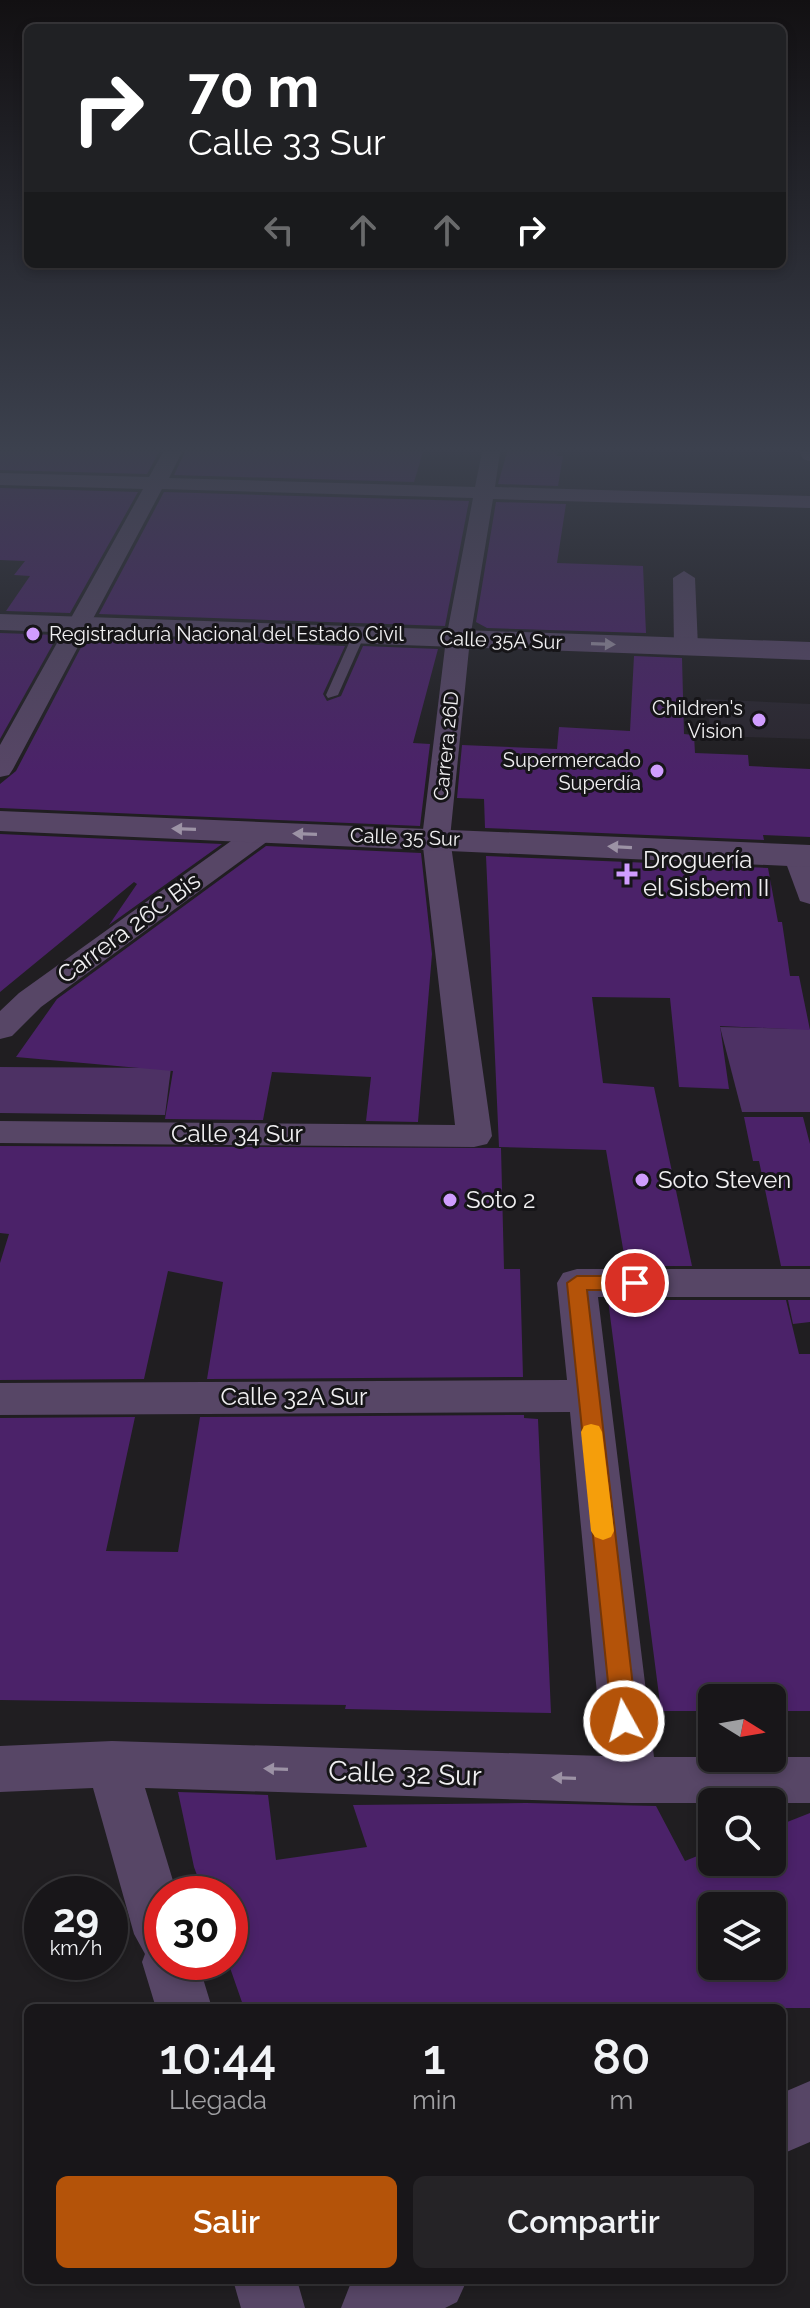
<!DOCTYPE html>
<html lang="es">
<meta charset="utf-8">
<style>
:root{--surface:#181619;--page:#252326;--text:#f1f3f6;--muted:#9f9fa2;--line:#363538;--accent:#b45309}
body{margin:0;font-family:Raleway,sans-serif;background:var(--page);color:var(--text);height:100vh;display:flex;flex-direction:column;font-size:30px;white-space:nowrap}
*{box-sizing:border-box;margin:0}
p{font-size:26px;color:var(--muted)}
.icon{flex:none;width:44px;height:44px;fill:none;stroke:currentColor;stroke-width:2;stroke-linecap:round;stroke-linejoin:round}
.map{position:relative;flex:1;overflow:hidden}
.side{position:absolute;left:24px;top:2004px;width:762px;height:280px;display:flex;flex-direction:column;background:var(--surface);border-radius:12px;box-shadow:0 4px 12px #0003,0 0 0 2px var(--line)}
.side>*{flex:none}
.hud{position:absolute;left:24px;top:24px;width:762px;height:244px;border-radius:12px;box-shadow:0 4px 12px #0003,0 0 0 2px var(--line);background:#202124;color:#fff;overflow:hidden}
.needle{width:52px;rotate:101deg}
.fabs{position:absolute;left:698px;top:1684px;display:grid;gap:16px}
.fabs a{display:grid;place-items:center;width:88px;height:88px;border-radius:12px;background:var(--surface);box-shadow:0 4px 12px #0003,0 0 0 2px var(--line);font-size:40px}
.speed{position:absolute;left:24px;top:1876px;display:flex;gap:16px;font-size:40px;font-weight:700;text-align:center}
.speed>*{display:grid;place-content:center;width:104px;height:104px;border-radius:50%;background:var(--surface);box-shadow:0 4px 12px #0003,0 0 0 2px var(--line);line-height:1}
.speed small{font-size:20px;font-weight:400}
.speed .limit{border:12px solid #d22;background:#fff;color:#111}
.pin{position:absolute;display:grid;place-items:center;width:68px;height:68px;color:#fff;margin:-34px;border:4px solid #fff;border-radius:50%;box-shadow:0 2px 8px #0007}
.me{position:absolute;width:88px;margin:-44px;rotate:353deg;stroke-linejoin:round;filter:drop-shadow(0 0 6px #0008)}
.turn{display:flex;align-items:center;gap:28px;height:168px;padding:0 32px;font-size:36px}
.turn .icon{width:104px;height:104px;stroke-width:2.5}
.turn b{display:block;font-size:56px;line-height:68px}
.lanes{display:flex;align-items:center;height:76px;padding:0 32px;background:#0003;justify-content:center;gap:40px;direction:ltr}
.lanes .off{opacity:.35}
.eta{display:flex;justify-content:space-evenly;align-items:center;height:136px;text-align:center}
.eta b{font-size:48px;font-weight:600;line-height:56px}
.button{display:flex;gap:16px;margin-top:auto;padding:16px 32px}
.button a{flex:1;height:92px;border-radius:12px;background:var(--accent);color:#fff;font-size:32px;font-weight:600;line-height:92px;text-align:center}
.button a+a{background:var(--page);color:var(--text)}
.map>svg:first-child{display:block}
.built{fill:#2a262f}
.green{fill:#4d3164}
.building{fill:#4b2269;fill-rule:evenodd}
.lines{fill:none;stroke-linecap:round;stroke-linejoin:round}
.service{fill:#574666;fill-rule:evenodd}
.minor{fill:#574666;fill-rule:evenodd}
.tertiary{fill:#574666;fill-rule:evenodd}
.oneway{fill:#9c92a5}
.route{fill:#b45309;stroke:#753606;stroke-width:2}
.slow{fill:#f59e0b}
.poi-dot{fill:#d09dfe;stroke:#161518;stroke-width:3}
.labels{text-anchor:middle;stroke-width:6;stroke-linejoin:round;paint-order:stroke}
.far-poi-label{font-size:20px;fill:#f0eff1;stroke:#161518;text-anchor:end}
.far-street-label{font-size:20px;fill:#f0eff1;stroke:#161518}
.poi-label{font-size:24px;fill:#f0eff1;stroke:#161518;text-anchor:start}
.street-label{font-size:24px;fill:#f0eff1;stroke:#161518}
.near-street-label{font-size:28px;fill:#f0eff1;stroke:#161518}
</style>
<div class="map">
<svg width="810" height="2308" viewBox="0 0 810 2308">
<rect width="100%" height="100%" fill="#201e21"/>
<path class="built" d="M 706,699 L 810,704 L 810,739 L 711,736 Z"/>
<g class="green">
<path d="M 720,1027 L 810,1029 L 810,1112 L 742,1112 Z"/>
<path d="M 0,1067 L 171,1068 L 165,1115 L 0,1113 Z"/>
</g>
<g class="building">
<path d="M 0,452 L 159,452 L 147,474 L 0,470 Z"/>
<path d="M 185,452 L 423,452 L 414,482 L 174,475 Z"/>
<path d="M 507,452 L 558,452 L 557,456 L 563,456 L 558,486 L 498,484 Z"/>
<path d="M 0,488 L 138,492 L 70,613 L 6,611 L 30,576 L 14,575 L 25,561 L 0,560 Z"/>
<path d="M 164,492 L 469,501 L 445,626 L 99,614 Z"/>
<path d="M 496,502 L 566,504 L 557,563 L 643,566 L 646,633 L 487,628 L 476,622 Z"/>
<path d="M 0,633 L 58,635 L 0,739 Z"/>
<path d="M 87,636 L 345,646 L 323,694 L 327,701 L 341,696 L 363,646 L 438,649 L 413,743 L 430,744 L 420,826 L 0,808 L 0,784 L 16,771 Z"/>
<path d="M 634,656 L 682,658 L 684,734 L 694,735 L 695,753 L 748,755 L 749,766 L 810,769 L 810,837 L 763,835 L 764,840 L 485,828 L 484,799 L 457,798 L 462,745 L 557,749 L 559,727 L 630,731 Z"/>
<path d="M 0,834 L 222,844 L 109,925 L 137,884 L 134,882 L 0,992 Z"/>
<path d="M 266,846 L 421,853 L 432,954 L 418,1122 L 366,1121 L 371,1077 L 272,1072 L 263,1120 L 165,1119 L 173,1071 L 16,1057 L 57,999 Z"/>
<path d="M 486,856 L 768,868 L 778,922 L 782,922 L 790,976 L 799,976 L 810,1030 L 720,1026 L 729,1089 L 679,1087 L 670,998 L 592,997 L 603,1083 L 654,1087 L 692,1266 L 626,1266 L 606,1150 L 499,1147 Z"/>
<path d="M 744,1117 L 803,1117 L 810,1144 L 810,1266 L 781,1266 L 759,1161 L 753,1161 Z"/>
<path d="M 0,1146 L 501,1148 L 504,1269 L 520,1269 L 523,1377 L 207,1379 L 223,1282 L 168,1271 L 144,1379 L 0,1380 L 0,1263 L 9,1234 L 0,1233 Z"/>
<path d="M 608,1300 L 786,1300 L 799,1354 L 810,1354 L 810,1711 L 772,1711 L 772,1698 L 712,1698 L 712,1711 L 661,1711 Z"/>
<path d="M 788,1300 L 810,1300 L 810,1322 L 793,1324 Z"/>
<path d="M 524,1415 L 524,1418 L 538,1419 L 551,1713 L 345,1709 L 346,1705 L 0,1700 L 0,1418 L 135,1417 L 106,1551 L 178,1552 L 200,1417 Z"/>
<path d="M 178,1792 L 268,1795 L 276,1860 L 367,1847 L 353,1805 L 526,1803 L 656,1806 L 685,1861 L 712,1850 L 712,1862 L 772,1862 L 772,1828 L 810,1813 L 810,2008 L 244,2008 L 228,1962 L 230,1894 L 204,1894 L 194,1867 ZM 712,1906 L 772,1906 L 772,1966 L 712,1966 Z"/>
</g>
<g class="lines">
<path class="service" d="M 359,631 L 365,634 L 338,695 L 328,698 L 326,695 L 353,634 Z"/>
<g class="minor">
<path d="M 163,452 L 182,452 L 169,478 L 475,487 L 482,452 L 500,452 L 495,487 L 810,496 L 810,508 L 493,499 L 470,639 L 450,838 L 492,1136 L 487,1144 L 474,1147 L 0,1143 L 0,1121 L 455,1125 L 422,838 L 446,639 L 473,498 L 162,489 L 13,769 L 9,775 L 0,777 L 0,745 L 143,489 L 0,485 L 0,473 L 149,477 Z"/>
<path d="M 800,452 L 810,452 L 810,461 L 803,459 Z"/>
<path d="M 684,571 L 695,578 L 698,647 L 694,652 L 678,652 L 674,647 L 673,578 Z"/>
<path d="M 262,824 L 272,826 L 276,832 L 272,838 L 41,1007 L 12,1036 L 0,1039 L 0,1011 L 19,993 L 252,826 Z"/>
<path d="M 797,846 L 810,853 L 810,904 L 800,901 L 783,855 L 787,849 Z"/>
<path d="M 577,1269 L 810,1269 L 810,1297 L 598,1297 L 654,1757 L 810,1757 L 810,1803 L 631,1803 L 145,1788 L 177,1894 L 162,1894 L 162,1962 L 198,1962 L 212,2008 L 156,2008 L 142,1962 L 145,1954 L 134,1934 L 93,1788 L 0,1792 L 0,1746 L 112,1741 L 603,1756 L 570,1412 L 0,1415 L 0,1383 L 567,1380 L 557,1283 L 563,1273 Z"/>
<path d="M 810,2081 L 810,2142 L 782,2154 L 782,2093 Z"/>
<path d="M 233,2280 L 297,2280 L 305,2308 L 241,2308 Z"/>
<path d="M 362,2280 L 467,2280 L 457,2302 L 445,2308 L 341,2308 L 350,2285 Z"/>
</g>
<g class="tertiary">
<path d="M 0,614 L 810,642 L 810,660 L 0,630 Z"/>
<path d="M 0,811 L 810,845 L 810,867 L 0,831 Z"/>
</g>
</g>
<defs><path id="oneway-solid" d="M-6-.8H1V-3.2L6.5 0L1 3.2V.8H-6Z" transform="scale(2)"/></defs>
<g class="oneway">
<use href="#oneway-solid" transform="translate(603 644) rotate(2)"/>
<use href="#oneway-solid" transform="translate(184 829) rotate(-178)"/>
<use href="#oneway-solid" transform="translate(305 834) rotate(-178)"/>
<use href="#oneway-solid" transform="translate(620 847) rotate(-177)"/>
<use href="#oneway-solid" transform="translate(276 1769) rotate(-178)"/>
<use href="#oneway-solid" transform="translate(564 1778) rotate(-178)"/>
</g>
<linearGradient id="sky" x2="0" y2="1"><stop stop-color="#121012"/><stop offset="0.58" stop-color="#3c414e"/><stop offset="1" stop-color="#3c414e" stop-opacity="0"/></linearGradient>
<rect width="810" height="775" fill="url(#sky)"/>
<path class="route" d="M 577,1276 L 635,1276 L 645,1283 L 635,1290 L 587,1290 L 637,1721 L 633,1729 L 624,1732 L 615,1729 L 612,1721 L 567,1283 Z"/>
<path class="slow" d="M 591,1424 L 599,1426 L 602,1432 L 614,1531 L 611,1537 L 603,1540 L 595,1537 L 591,1531 L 581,1432 L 584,1426 Z"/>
<g class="poi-dot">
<circle cx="33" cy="634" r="8"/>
<circle cx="759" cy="720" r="8"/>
<circle cx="657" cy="771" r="8"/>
<path d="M623 862h8v8h8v8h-8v8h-8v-8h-8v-8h8z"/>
<circle cx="642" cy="1180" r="8"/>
<circle cx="450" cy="1200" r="8"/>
</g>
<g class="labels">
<g class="far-poi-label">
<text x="49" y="641" text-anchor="start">Registraduría Nacional del Estado Civil</text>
<text x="743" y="715">Children's<tspan x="743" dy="23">Vision</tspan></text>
<text x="641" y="767">Supermercado<tspan x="641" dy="23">Superdía</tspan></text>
</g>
<g class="far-street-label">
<text transform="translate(501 640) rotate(2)" y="7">Calle 35A Sur</text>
<text transform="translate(446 746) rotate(-84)" y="7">Carrera 26D</text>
<text transform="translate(405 837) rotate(2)" y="7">Calle 35 Sur</text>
</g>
<g class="poi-label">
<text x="643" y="868">Droguería<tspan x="643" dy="28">el Sisbem II</tspan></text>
<text x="658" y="1188">Soto Steven</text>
<text x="466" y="1208">Soto 2</text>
</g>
<g class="street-label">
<text transform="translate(129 928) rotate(-36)" y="8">Carrera 26C Bis</text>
<text x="237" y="1142">Calle 34 Sur</text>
<text x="294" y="1405">Calle 32A Sur</text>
</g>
<g class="near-street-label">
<text transform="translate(405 1773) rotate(2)" y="10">Calle 32 Sur</text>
</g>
</g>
</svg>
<div class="fabs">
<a><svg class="needle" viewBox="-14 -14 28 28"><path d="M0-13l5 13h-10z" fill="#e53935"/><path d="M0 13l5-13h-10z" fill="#9f9fa2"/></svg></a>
<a><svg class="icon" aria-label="search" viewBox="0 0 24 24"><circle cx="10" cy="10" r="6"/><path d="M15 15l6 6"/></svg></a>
<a><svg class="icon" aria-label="layers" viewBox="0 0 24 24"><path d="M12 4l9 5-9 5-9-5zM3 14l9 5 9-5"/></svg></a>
</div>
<div class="speed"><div>29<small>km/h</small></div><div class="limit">30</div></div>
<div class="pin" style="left:635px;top:1283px;background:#d93025"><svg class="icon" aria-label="arrive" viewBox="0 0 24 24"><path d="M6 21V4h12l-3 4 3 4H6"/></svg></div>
<svg class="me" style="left:624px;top:1721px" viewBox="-20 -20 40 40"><circle r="17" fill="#b45309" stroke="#fff" stroke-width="3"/><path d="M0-11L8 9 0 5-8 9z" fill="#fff"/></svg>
<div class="hud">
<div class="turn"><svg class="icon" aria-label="right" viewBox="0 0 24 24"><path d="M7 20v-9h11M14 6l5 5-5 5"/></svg><div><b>70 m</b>Calle 33 Sur</div></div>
<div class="lanes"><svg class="icon off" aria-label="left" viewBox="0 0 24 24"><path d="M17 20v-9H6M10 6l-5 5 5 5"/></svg><svg class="icon off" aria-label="ahead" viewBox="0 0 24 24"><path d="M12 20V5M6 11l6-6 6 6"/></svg><svg class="icon off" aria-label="ahead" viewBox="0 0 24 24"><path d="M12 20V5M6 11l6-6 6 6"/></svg><svg class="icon" aria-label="right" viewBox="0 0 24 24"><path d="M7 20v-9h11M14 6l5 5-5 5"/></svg></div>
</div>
<section class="side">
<div class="eta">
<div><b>10:44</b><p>Llegada</p></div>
<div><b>1</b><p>min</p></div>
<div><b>80</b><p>m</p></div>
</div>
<div class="button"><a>Salir</a><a>Compartir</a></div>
</section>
</div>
